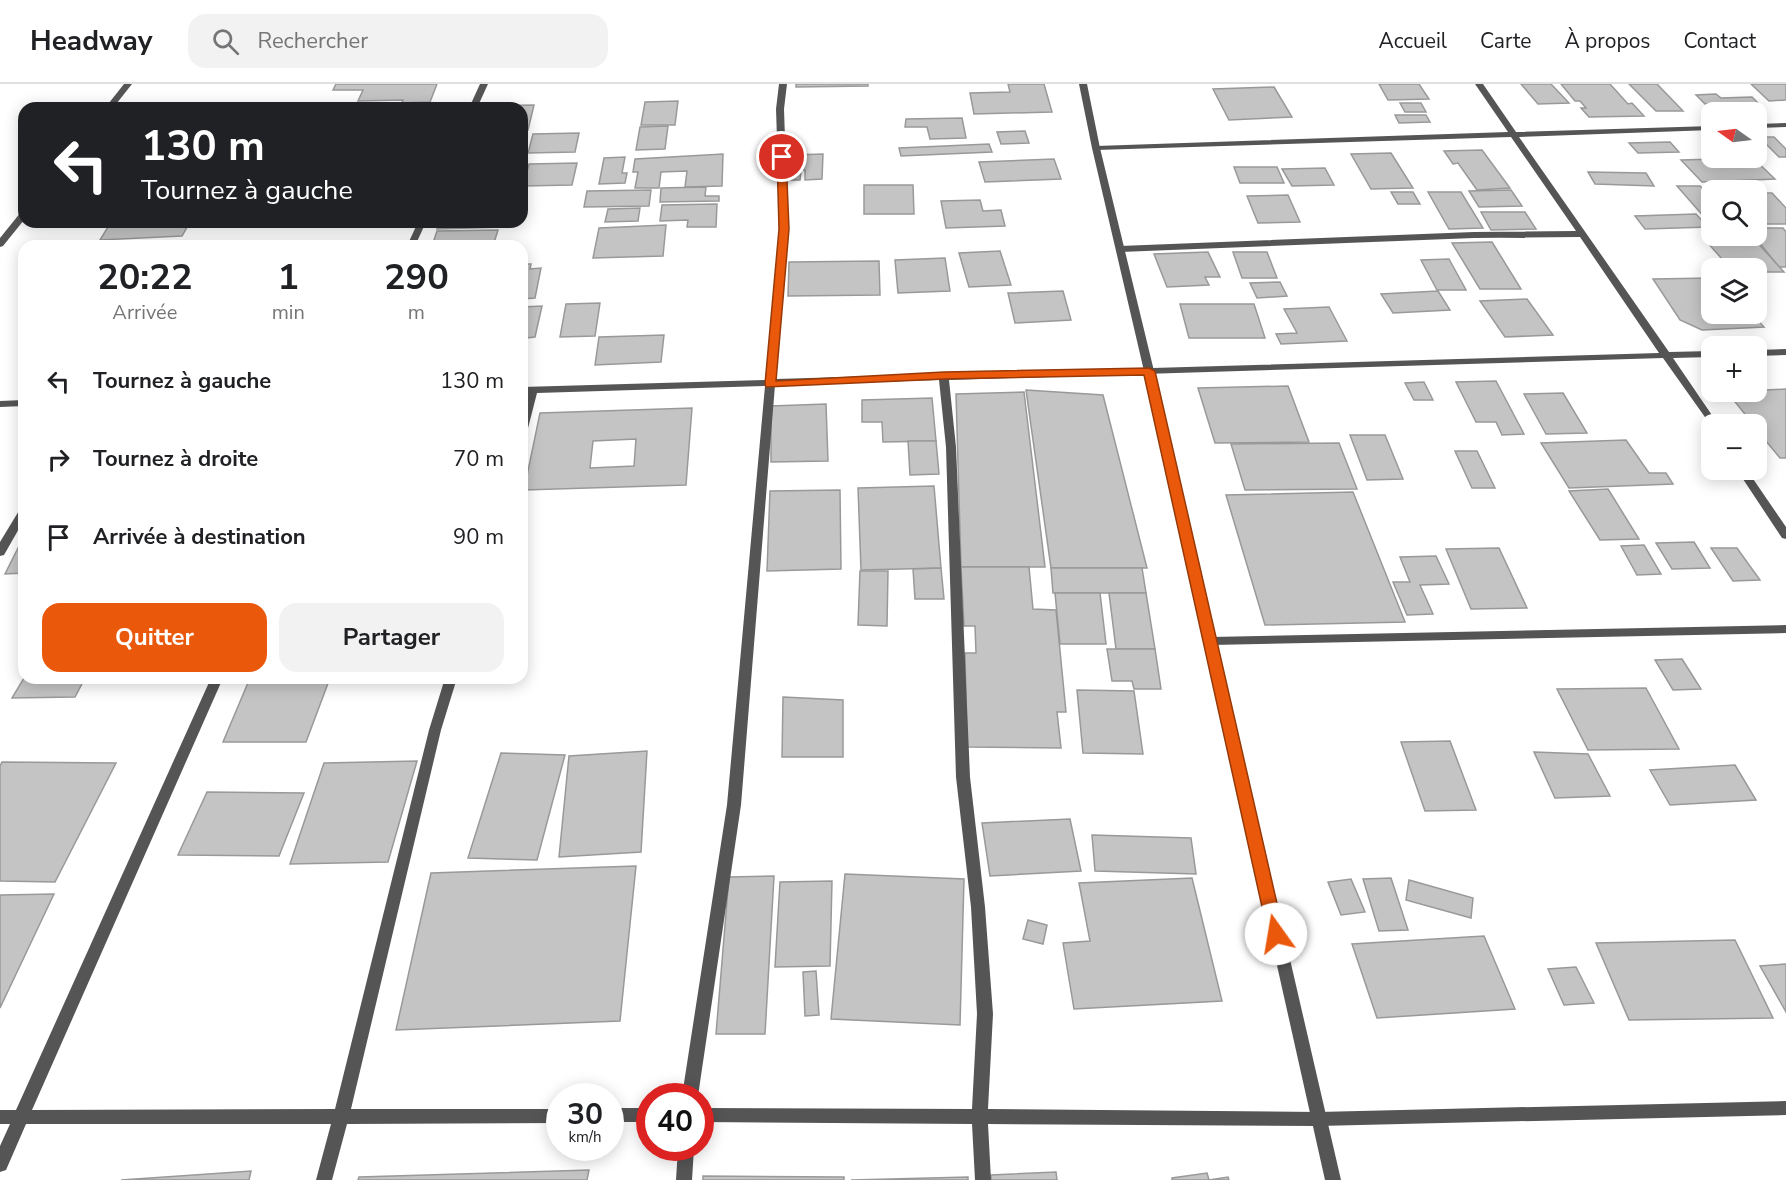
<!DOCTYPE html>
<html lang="fr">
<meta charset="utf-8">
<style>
:root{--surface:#fff;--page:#f2f2f2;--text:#202124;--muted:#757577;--line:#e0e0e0;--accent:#ea580c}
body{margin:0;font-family:"Nunito Sans",sans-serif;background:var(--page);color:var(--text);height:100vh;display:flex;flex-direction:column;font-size:22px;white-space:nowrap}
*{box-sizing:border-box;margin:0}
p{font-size:20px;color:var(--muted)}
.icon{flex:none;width:33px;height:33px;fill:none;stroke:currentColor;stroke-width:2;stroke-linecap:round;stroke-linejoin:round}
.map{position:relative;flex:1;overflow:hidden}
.panel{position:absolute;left:18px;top:156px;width:510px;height:444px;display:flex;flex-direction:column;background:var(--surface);border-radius:18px;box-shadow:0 3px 15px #0003}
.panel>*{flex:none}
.guide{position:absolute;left:18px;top:18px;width:510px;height:126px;border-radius:18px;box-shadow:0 3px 15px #0003;background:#202124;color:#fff;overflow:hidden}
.needle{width:39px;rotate:284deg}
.controls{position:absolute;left:1701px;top:18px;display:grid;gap:12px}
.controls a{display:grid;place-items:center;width:66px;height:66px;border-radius:12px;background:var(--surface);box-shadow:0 3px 15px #0003;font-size:30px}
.speed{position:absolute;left:546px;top:999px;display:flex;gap:12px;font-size:30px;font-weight:700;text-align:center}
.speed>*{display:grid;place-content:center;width:78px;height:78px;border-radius:50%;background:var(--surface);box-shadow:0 3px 15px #0003;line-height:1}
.speed small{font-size:15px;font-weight:400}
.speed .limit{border:9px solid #d22;background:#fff;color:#111}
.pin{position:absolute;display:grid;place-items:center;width:51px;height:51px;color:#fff;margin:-26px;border:3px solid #fff;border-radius:50%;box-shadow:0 2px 6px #0007}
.me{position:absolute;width:66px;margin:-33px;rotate:347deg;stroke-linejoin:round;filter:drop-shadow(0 0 4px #0008)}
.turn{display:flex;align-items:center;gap:21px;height:126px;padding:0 24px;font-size:27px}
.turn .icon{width:78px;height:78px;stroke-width:2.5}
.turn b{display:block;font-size:42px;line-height:51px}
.eta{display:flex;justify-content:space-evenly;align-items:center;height:102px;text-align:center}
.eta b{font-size:36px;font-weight:700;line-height:42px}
.cta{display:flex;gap:12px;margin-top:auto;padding:12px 24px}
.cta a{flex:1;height:69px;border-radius:18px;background:var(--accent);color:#fff;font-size:24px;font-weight:700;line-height:69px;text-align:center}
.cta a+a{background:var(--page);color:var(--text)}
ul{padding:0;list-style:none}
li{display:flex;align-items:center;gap:18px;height:78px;padding:0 24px}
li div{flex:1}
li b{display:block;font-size:22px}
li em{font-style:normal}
header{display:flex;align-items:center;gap:36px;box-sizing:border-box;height:84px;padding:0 30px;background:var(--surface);border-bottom:2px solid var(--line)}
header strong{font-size:28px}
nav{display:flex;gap:33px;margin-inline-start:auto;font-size:21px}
.search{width:420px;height:54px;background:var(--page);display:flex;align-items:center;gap:15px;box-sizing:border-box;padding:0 21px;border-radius:18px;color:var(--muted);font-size:22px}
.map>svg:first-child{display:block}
.building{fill:#c4c4c4;stroke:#999;stroke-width:1.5;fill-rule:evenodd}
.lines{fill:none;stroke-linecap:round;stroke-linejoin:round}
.minor{fill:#555;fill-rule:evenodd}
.tertiary{fill:#555;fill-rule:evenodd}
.route{fill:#ea580c;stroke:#983908;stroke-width:1.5}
</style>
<header>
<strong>Headway</strong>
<div class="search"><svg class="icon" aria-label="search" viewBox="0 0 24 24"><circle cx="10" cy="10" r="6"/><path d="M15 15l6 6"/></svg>Rechercher</div>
<nav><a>Accueil</a><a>Carte</a><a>À propos</a><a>Contact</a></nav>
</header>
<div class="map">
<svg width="1786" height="1096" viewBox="0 0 1786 1096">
<rect width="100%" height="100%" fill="#fff"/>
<g class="building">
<path d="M 336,0 L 437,0 L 430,18 L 402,19 L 403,16 L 358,17 L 363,6 L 333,6 Z"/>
<path d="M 796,0 L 868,0 L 868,2 L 796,3 Z"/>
<path d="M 1008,0 L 1044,0 L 1052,28 L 974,30 L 970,9 L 1010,8 Z"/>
<path d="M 1379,0 L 1419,0 L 1429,15 L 1388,16 Z"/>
<path d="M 1521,0 L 1551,0 L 1569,19 L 1538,20 Z"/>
<path d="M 1561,0 L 1610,0 L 1628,20 L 1632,19 L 1644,32 L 1589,33 L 1581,24 L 1586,24 L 1580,17 L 1575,17 Z"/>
<path d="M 1629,0 L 1657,0 L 1683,27 L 1656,27 Z"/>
<path d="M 1751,0 L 1786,0 L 1786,16 L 1769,17 Z"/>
<path d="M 1274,3 L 1292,33 L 1229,36 L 1213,5 Z"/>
<path d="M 1716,10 L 1721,14 L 1752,13 L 1763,24 L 1730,25 L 1724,19 L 1705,20 L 1696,11 Z"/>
<path d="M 678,17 L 675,41 L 641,41 L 645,18 Z"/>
<path d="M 1400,19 L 1421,19 L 1426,28 L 1405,28 Z"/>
<path d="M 534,21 L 528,46 L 522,46 L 522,24 L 491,24 L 492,22 Z"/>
<path d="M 1395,31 L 1426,31 L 1430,38 L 1399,39 Z"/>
<path d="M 962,34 L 966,54 L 930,55 L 927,43 L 905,43 L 906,35 Z"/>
<path d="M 668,42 L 665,65 L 636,66 L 640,43 Z"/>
<path d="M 1025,47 L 1029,59 L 1001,60 L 997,48 Z"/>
<path d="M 579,49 L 575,68 L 528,69 L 533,50 Z"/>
<path d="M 1759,53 L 1774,53 L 1786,65 L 1786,73 L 1779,73 Z"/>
<path d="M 1670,58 L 1679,68 L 1638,69 L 1629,59 Z"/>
<path d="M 989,60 L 992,68 L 901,72 L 899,64 Z"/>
<path d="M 1482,66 L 1510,104 L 1477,106 L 1458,79 L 1453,80 L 1444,67 Z"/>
<path d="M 1391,69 L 1413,104 L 1371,105 L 1351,70 Z"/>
<path d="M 723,70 L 722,102 L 685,103 L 687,87 L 661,88 L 659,104 L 635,104 L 638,88 L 633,88 L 635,75 Z"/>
<path d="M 823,70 L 822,95 L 805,96 L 805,86 L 801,86 L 800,96 L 791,96 L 793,71 Z"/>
<path d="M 625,73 L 622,89 L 627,89 L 625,99 L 599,100 L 604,74 Z"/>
<path d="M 1753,74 L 1775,95 L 1702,98 L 1681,76 Z"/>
<path d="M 1054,75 L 1061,95 L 985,98 L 979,78 Z"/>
<path d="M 577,79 L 572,101 L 523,102 L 529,80 Z"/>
<path d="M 1234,83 L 1277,83 L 1284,99 L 1240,99 Z"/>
<path d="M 1325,84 L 1334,101 L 1292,102 L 1282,85 Z"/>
<path d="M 1588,88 L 1646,89 L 1654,102 L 1595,100 Z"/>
<path d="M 864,101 L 913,101 L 914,130 L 864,130 Z"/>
<path d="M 1677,102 L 1700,102 L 1712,114 L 1712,142 Z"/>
<path d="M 706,103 L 705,112 L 719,112 L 719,117 L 660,118 L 661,104 Z"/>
<path d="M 651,106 L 649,122 L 584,123 L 587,107 Z"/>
<path d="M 1511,106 L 1522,122 L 1479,123 L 1469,107 Z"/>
<path d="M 1391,108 L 1413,108 L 1420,120 L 1398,120 Z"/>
<path d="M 1428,108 L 1461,108 L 1483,144 L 1449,145 Z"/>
<path d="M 1756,109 L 1772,109 L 1786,124 L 1786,140 L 1761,140 L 1756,135 Z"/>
<path d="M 1288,111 L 1300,138 L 1258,139 L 1247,112 Z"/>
<path d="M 980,116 L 983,127 L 1001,126 L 1005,142 L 946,144 L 941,117 Z"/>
<path d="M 717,120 L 716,143 L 687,143 L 688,136 L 660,137 L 662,121 Z"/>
<path d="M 640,124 L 638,137 L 605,138 L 608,125 Z"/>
<path d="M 1481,128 L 1525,128 L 1536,145 L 1491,146 Z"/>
<path d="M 1696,130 L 1708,143 L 1645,145 L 1635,132 Z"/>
<path d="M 111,138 L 190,138 L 182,152 L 100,156 Z"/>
<path d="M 440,138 L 506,138 L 504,143 L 437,145 Z"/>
<path d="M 666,141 L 663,172 L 593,174 L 599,144 Z"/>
<path d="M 1756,144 L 1783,144 L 1786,148 L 1786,183 L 1779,183 L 1754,152 L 1756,152 Z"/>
<path d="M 498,146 L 493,162 L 432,162 L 437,147 Z"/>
<path d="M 1755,156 L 1784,188 L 1756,188 L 1756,184 L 1730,184 L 1706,157 Z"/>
<path d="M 1492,158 L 1521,205 L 1480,205 L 1452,159 Z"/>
<path d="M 1000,167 L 1011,201 L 969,203 L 959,169 Z"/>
<path d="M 1208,168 L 1220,193 L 1205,193 L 1209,201 L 1167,203 L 1154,170 Z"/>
<path d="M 1233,168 L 1267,168 L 1277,194 L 1242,194 Z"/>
<path d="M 945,174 L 950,207 L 898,209 L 895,176 Z"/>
<path d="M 1449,175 L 1466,206 L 1437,206 L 1421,176 Z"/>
<path d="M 879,177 L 880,211 L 788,212 L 789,178 Z"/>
<path d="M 522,180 L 531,180 L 530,185 L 541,184 L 535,214 L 522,215 L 522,195 L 526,186 L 522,186 Z"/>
<path d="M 1712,194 L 1712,230 L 1752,230 L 1764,243 L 1702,246 L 1680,236 L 1653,195 Z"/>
<path d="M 1280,198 L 1287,212 L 1257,214 L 1250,199 Z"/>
<path d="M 1063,207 L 1071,236 L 1015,239 L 1008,209 Z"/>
<path d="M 1438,207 L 1450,226 L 1393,229 L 1381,210 Z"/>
<path d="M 1527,215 L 1553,251 L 1505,253 L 1480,217 Z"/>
<path d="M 600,219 L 595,252 L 560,253 L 566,220 Z"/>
<path d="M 1180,220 L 1254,220 L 1265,254 L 1189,254 Z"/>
<path d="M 542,222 L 535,253 L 526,254 L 522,271 L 522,223 Z"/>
<path d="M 1329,223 L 1347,257 L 1281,260 L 1276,250 L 1297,249 L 1284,225 Z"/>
<path d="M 664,251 L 661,278 L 595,281 L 599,253 Z"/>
<path d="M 1496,297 L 1524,350 L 1502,351 L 1496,338 L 1476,338 L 1456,298 Z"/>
<path d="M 1424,298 L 1433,316 L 1414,316 L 1405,299 Z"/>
<path d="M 1288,302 L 1309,358 L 1215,359 L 1198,304 Z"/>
<path d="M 1786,305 L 1786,374 L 1780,374 L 1756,345 L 1756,340 L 1753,340 L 1727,308 Z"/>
<path d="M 1026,306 L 1103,311 L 1147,484 L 1051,484 Z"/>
<path d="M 1024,308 L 1045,483 L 961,483 L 956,310 Z"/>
<path d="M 1563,309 L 1587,349 L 1546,350 L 1524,310 Z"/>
<path d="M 932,314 L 936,357 L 883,358 L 882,338 L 862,338 L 862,316 Z"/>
<path d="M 826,320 L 828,377 L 771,378 L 771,322 Z"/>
<path d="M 692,324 L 686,401 L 524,406 L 540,329 ZM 636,355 L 634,382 L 590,384 L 593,357 Z"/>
<path d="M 1350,351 L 1385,351 L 1403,395 L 1367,396 Z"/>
<path d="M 1626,356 L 1649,389 L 1666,389 L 1673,400 L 1569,404 L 1541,359 Z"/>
<path d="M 908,357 L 936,357 L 939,390 L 910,391 Z"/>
<path d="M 1339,359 L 1357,405 L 1245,406 L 1231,360 Z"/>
<path d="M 1455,367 L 1477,367 L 1495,404 L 1472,404 Z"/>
<path d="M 934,402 L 941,484 L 861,486 L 858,404 Z"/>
<path d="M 1608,405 L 1639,455 L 1600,456 L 1569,407 Z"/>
<path d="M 840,406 L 841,485 L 767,487 L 770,407 Z"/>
<path d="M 1353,408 L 1405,538 L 1265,541 L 1226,411 Z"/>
<path d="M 23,454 L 24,489 L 5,490 Z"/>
<path d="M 1694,458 L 1710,484 L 1672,485 L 1656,459 Z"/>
<path d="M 1644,461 L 1661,490 L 1637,491 L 1621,462 Z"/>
<path d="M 1499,464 L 1527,524 L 1471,525 L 1446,465 Z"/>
<path d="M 1711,464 L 1737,464 L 1760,496 L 1733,497 Z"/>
<path d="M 1436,472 L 1449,500 L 1420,501 L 1433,530 L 1407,531 L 1393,498 L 1410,498 L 1400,473 Z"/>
<path d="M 961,483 L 1029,483 L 1033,525 L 1056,526 L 1066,628 L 1057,628 L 1061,664 L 967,663 L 965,569 L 976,569 L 975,542 L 964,542 Z"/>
<path d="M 941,484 L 944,515 L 915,515 L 913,485 Z"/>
<path d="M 1051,484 L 1142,484 L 1146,509 L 1053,509 Z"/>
<path d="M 860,487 L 888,487 L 887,542 L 858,541 Z"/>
<path d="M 1055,509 L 1100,509 L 1106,560 L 1060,560 Z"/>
<path d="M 1109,509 L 1146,509 L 1155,565 L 1116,565 Z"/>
<path d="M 1107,565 L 1155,565 L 1161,605 L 1134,605 L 1132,597 L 1112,597 Z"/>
<path d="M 1682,575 L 1701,605 L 1673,606 L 1655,576 Z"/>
<path d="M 24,594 L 85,594 L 75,613 L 12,614 Z"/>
<path d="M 250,594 L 330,594 L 306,658 L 223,658 Z"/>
<path d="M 1646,604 L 1679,665 L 1588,666 L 1557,605 Z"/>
<path d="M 1077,606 L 1134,607 L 1143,670 L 1083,669 Z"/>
<path d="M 783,613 L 843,616 L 843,673 L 782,673 Z"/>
<path d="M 1450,657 L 1476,726 L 1425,727 L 1401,658 Z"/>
<path d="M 647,667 L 641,768 L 559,773 L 569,672 Z"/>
<path d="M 1534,668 L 1588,670 L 1610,712 L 1555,714 Z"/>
<path d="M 501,669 L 565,671 L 537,776 L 468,774 Z"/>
<path d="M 417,677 L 388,778 L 290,780 L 324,679 Z"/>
<path d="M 2,678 L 116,679 L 55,798 L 0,797 L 0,682 Z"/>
<path d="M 1735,681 L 1756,716 L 1670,721 L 1650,686 Z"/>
<path d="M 207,708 L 304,709 L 279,772 L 178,771 Z"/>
<path d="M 1070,735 L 1081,787 L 990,792 L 982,739 Z"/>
<path d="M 1092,751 L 1191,754 L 1196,790 L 1095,787 Z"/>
<path d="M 636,782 L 620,937 L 396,946 L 431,789 Z"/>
<path d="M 845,790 L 964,795 L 960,941 L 831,935 Z"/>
<path d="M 774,792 L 765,950 L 716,950 L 729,793 Z"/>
<path d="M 1192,794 L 1222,917 L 1074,925 L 1063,859 L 1090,857 L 1079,799 Z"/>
<path d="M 1391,794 L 1408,846 L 1379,847 L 1363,795 Z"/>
<path d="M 1351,795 L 1365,828 L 1341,831 L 1328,798 Z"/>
<path d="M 1409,796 L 1473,814 L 1471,834 L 1406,816 Z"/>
<path d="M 832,797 L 830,882 L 775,883 L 780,798 Z"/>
<path d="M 54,810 L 0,924 L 0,811 Z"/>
<path d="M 1028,836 L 1047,841 L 1043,860 L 1023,855 Z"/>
<path d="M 1484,852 L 1515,925 L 1377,934 L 1352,860 Z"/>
<path d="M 1735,856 L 1773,934 L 1629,936 L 1596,859 Z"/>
<path d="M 1786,880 L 1786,928 L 1760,882 Z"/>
<path d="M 1576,883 L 1594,919 L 1564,921 L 1548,885 Z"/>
<path d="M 816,887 L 819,931 L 805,932 L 803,888 Z"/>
<path d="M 589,1086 L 587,1096 L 358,1096 L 359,1093 Z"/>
<path d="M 251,1087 L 249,1096 L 121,1096 Z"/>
<path d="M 1056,1088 L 1057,1096 L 991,1096 L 991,1091 Z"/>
<path d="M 1207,1089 L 1209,1096 L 1228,1093 L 1229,1096 L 1172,1096 L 1172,1094 Z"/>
<path d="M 703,1092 L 844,1093 L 844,1096 L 703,1096 Z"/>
<path d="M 968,1093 L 968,1096 L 851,1096 Z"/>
</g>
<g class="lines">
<g class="minor">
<path d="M 124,0 L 132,0 L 113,24 L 105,24 Z"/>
<path d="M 480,0 L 488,0 L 477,24 L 469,24 Z"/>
<path d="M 779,0 L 787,0 L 784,25 L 788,145 L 776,295 L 1659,269 L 1580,153 L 1474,154 L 1120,168 L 1116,165 L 1120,162 L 1474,148 L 1576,147 L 1511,53 L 1096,66 L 1092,64 L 1096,62 L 1508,48 L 1475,0 L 1483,0 L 1516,48 L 1712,42 L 1712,46 L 1519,53 L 1669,268 L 1712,267 L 1712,273 L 1673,274 L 1718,340 L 1712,340 L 1712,343 L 1663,274 L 949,296 L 956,363 L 970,693 L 985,823 L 993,930 L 988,1025 L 1318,1028 L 1786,1017 L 1786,1031 L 1318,1042 L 988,1040 L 991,1096 L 975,1096 L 972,1040 L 700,1038 L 700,1024 L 972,1025 L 977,930 L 971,823 L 956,693 L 946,363 L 939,296 L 775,301 L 741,721 L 698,1012 L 682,1012 L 727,721 L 765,302 L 537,309 L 527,348 L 522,351 L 522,329 L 527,309 L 522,309 L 522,303 L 766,296 L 780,145 L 776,25 Z"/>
<path d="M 1786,39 L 1786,43 L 1756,44 L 1756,40 Z"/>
<path d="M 24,127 L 24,136 L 3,162 L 0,163 L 0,154 L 21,128 Z"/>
<path d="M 418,138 L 426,138 L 415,162 L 407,162 Z"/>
<path d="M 1786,265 L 1786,271 L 1756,272 L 1756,266 Z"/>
<path d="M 24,316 L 24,322 L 0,323 L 0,317 Z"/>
<path d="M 1737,386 L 1747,386 L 1786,443 L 1786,455 L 1782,454 Z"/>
<path d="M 24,424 L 24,436 L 4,471 L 0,472 L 0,458 L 20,425 Z"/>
<path d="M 1786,541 L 1786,549 L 1211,561 L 1205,557 L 1211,553 Z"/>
<path d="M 211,594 L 223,594 L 32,1026 L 335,1025 L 429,646 L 445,594 L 457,594 L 441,646 L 351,1025 L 560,1025 L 560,1039 L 347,1040 L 332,1096 L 316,1096 L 331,1040 L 26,1040 L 6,1086 L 0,1088 L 0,1062 L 10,1040 L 0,1040 L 0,1026 L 16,1026 Z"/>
<rect x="610" y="1024" width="40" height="14"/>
<path d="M 678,1064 L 694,1064 L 692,1096 L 676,1096 Z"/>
</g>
<path class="tertiary" d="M 1079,0 L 1087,0 L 1100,64 L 1154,287 L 1341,1096 L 1325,1096 L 1144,287 L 1092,64 Z"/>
</g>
<path class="route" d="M 782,70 L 786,73 L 789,145 L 776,297 L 944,288 L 1149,284 L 1155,287 L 1284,850 L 1282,855 L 1276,857 L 1270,855 L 1268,850 L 1144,291 L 944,295 L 766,303 L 765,300 L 779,145 L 777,73 Z"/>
</svg>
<div class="controls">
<a><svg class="needle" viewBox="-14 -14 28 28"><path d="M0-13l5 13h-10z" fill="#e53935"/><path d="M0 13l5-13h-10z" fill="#757577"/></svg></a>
<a><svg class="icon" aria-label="search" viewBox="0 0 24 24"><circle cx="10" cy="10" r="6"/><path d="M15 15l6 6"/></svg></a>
<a><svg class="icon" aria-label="layers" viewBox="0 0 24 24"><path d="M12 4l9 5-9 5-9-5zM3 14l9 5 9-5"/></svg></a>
<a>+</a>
<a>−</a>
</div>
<div class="speed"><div>30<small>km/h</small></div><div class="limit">40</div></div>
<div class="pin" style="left:782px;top:73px;background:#d93025"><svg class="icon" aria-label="arrive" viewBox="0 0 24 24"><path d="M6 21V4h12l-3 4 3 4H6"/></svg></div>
<svg class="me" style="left:1276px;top:850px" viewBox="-20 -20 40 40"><circle r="19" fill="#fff"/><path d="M0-13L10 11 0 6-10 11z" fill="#ea580c"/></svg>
<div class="guide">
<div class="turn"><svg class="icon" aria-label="left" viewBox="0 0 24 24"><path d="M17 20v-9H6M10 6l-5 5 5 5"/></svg><div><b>130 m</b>Tournez à gauche</div></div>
</div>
<section class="panel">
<div class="eta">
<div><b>20:22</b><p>Arrivée</p></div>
<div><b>1</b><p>min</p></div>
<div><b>290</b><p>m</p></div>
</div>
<ul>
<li><svg class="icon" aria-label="left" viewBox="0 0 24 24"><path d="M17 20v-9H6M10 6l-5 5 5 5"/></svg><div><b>Tournez à gauche</b></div><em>130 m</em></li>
<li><svg class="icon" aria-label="right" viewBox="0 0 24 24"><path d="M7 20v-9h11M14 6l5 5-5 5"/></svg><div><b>Tournez à droite</b></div><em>70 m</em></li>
<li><svg class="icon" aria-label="arrive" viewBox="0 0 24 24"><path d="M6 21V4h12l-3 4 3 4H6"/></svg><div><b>Arrivée à destination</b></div><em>90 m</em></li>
</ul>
<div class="cta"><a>Quitter</a><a>Partager</a></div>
</section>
</div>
